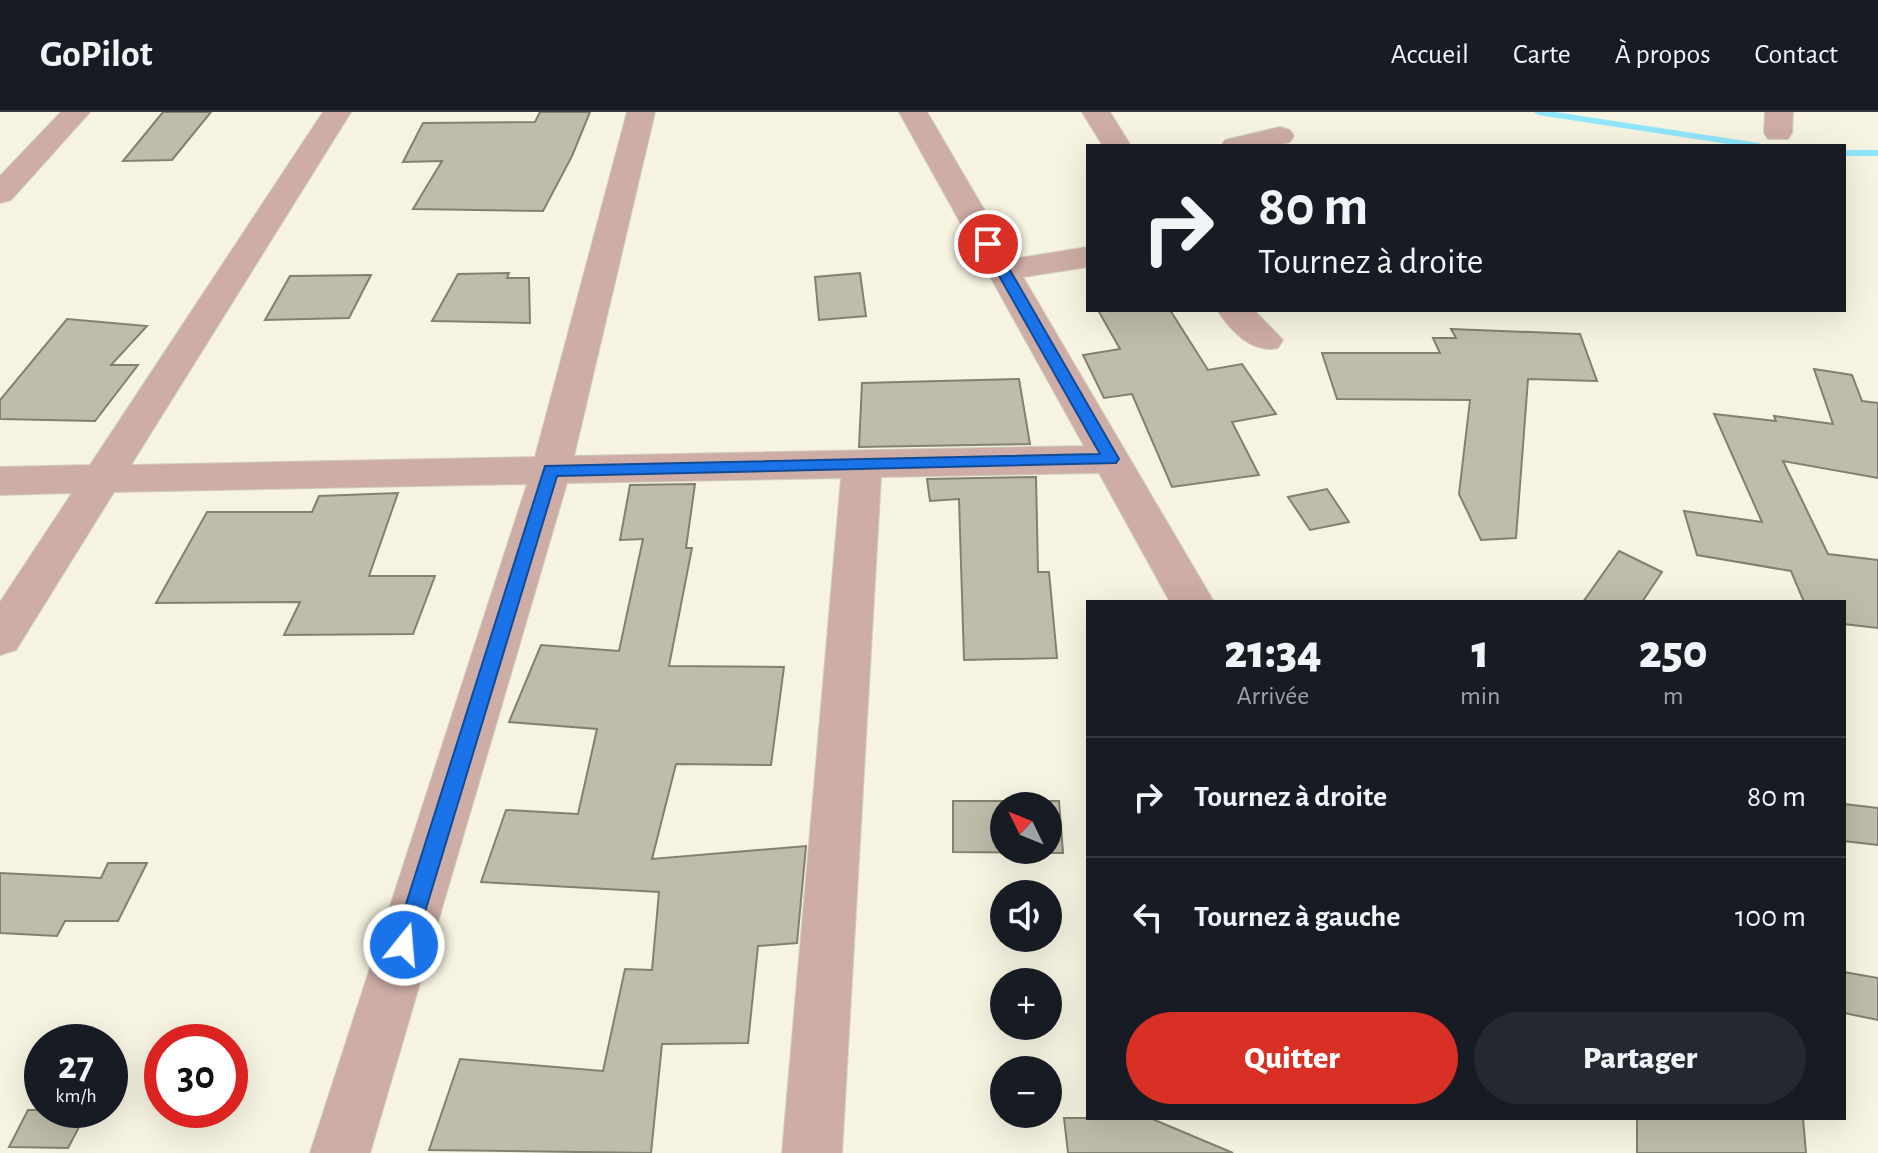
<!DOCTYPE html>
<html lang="fr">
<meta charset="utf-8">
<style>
:root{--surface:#171b24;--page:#242831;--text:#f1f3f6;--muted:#9ea1a6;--line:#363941;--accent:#d93025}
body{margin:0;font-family:"Alegreya Sans",sans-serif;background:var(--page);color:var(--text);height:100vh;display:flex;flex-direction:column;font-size:30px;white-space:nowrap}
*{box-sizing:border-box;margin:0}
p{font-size:26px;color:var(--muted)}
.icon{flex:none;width:44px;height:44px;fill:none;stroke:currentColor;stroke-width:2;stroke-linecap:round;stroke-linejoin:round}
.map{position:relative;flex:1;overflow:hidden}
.drawer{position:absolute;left:1086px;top:488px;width:760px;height:520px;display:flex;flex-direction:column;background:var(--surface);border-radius:0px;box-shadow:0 8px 32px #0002}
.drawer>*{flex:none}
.guide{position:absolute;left:1086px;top:32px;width:760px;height:168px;border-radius:0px;box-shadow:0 8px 32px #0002;background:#171b24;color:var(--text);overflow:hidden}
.needle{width:52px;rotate:313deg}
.controls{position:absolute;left:990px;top:680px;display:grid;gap:16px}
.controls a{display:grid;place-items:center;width:72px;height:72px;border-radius:50%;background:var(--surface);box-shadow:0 8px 32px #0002;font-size:40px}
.speed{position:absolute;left:24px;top:912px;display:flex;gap:16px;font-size:40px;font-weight:700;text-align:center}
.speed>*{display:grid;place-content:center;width:104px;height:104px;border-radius:50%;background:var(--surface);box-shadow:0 8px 32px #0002;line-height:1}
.speed small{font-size:20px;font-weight:400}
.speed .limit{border:12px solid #d22;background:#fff;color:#111}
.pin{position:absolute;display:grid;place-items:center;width:68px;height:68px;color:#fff;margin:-34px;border:4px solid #fff;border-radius:50%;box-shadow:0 2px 8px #0007}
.me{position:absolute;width:88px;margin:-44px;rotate:17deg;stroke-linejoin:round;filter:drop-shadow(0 0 6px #0008)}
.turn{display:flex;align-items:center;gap:28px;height:168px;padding:0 40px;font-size:36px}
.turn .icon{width:104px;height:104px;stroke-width:2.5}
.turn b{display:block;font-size:56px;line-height:68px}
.eta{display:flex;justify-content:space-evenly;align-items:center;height:136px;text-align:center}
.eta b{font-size:48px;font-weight:800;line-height:56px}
.primary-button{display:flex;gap:16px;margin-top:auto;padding:16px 40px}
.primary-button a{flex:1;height:92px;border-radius:48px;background:var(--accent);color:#fff;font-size:32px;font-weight:800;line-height:92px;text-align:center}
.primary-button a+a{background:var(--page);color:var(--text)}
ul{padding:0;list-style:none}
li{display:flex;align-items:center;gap:24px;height:120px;padding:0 40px;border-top:2px solid var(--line)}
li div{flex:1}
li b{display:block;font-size:30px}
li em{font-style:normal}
header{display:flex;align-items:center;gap:48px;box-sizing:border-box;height:112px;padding:0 40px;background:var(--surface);border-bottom:2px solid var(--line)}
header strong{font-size:38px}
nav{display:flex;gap:44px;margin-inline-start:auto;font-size:28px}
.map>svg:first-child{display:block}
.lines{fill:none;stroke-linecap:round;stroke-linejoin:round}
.stream{fill:#90e6fc;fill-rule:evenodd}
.building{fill:#bfbcaa;stroke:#82806f;stroke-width:2;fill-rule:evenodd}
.minor-casing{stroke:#d2d0c0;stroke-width:2}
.minor{fill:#cdada5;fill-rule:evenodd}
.route{fill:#1a73e8;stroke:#114b97;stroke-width:2}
</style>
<header>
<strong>GoPilot</strong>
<nav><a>Accueil</a><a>Carte</a><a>À propos</a><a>Contact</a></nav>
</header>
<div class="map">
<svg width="1878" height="1041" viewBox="0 0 1878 1041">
<rect width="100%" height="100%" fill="#f6f3e1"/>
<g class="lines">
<g class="stream">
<path d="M 1534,0 L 1555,0 L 1759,31 L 1764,34 L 1741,34 L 1538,3 Z"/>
<rect x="1844" y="38" width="34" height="6"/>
</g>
</g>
<g class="building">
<path d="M 163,0 L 211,0 L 172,48 L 123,49 Z"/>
<path d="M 540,0 L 590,0 L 572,44 L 543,99 L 413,97 L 442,49 L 403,50 L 423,11 L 535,10 Z"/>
<path d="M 509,161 L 507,166 L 529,166 L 530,211 L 432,209 L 458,162 Z"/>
<path d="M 860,161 L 866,204 L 819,208 L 815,165 Z"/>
<path d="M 371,163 L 349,206 L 265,208 L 290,164 Z"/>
<path d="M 1098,198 L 1170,198 L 1208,258 L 1242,252 L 1276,302 L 1232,310 L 1259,363 L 1172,375 L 1132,282 L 1104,286 L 1083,243 L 1120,237 Z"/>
<path d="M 67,207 L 147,214 L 111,253 L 138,253 L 95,309 L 0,307 L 0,288 Z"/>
<path d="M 1451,217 L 1580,222 L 1597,269 L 1528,267 L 1516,426 L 1481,428 L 1459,382 L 1470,288 L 1337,287 L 1322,241 L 1440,241 L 1433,226 L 1456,226 Z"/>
<path d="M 1814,257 L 1852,263 L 1862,289 L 1878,291 L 1878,366 L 1783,349 L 1828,442 L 1878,448 L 1878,516 L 1844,512 L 1844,490 L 1804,490 L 1791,459 L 1697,443 L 1684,399 L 1762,410 L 1714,302 L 1776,309 L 1774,304 L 1833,312 Z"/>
<path d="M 1019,267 L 1030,332 L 859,335 L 862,271 Z"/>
<path d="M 1036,365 L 1038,460 L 1049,460 L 1057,546 L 964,548 L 959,387 L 930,389 L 927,367 Z"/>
<path d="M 695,372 L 686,436 L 692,436 L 669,554 L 784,555 L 771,653 L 676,652 L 652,747 L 806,734 L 797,831 L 758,834 L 748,931 L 662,932 L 651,1041 L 429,1038 L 460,947 L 603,959 L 625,857 L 652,858 L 659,780 L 481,770 L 506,698 L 578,702 L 597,617 L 509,610 L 541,533 L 619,539 L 643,427 L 620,428 L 630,373 Z"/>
<path d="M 1327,377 L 1349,410 L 1310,418 L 1288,385 Z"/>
<path d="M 398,381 L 369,464 L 435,464 L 413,522 L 284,523 L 300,490 L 156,491 L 207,400 L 312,400 L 319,384 Z"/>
<path d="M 1619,439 L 1662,460 L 1642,490 L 1583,490 Z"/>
<path d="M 953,689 L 1059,689 L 1063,741 L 953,740 ZM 1004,694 L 1048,694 L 1048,738 L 1004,738 Z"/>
<path d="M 1844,692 L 1878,696 L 1878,733 L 1844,729 Z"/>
<path d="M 108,751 L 147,751 L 118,809 L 65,809 L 57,824 L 0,821 L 0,761 L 101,766 Z"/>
<path d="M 1844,860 L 1878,866 L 1878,908 L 1844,901 Z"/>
<path d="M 28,998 L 88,998 L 68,1036 L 9,1035 Z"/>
<path d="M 1064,1006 L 1150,1006 L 1233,1041 L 1068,1041 Z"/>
<path d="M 1637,1006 L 1803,1006 L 1806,1041 L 1637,1041 Z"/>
</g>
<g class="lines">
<g class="minor-casing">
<g id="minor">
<path d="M 61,0 L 90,0 L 11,88 L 0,91 L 0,64 Z"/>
<path d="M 323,0 L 351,0 L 131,353 L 535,345 L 627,0 L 655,0 L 574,344 L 1084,334 L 899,0 L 927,0 L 1013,147 L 1088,135 L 1088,155 L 1023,165 L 1214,490 L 1170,490 L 1099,361 L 881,365 L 842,1041 L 782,1041 L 841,366 L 567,371 L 370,1041 L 310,1041 L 527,372 L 114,380 L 16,538 L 0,543 L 0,490 L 72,381 L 0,383 L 0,355 L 90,353 Z"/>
<path d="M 1082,0 L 1110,0 L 1131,34 L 1103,34 Z"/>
<path d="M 1765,0 L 1793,0 L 1792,21 L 1788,27 L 1768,27 L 1764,21 Z"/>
<path d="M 1280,15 L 1290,18 L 1294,24 L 1290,30 L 1273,34 L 1221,34 L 1225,28 Z"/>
<path d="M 1217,198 L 1254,198 L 1283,228 L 1278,236 C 1252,242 1231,219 1217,198 Z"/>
</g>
</g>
<use href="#minor" class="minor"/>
</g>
<path class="route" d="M 983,129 L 995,132 L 1119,347 L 1116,351 L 557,364 L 415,833 L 412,841 L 404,844 L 396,841 L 393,833 L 545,354 L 1100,342 L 981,132 Z"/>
</svg>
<div class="controls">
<a><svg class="needle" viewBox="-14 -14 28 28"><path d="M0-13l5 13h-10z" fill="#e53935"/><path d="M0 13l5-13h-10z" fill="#9ea1a6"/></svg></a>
<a><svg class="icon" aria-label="sound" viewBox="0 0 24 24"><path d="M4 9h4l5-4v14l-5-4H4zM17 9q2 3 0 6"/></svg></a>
<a>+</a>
<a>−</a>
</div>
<div class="speed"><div>27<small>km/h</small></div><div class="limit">30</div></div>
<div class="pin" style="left:988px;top:132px;background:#d93025"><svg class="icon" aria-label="arrive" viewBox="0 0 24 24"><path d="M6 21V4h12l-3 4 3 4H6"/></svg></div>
<svg class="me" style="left:404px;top:833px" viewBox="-20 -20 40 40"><circle r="17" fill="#1a73e8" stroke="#fff" stroke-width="3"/><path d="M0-11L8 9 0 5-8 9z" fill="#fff"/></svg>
<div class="guide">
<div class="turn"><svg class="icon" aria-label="right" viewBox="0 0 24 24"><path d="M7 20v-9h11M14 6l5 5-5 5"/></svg><div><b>80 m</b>Tournez à droite</div></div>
</div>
<section class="drawer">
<div class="eta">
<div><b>21:34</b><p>Arrivée</p></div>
<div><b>1</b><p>min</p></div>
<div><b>250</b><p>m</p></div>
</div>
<ul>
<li><svg class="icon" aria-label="right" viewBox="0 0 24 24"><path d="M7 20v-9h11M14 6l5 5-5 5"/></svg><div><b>Tournez à droite</b></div><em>80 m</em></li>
<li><svg class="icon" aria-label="left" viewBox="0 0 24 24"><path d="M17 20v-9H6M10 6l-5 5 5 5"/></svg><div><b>Tournez à gauche</b></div><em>100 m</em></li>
</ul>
<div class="primary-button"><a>Quitter</a><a>Partager</a></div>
</section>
</div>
